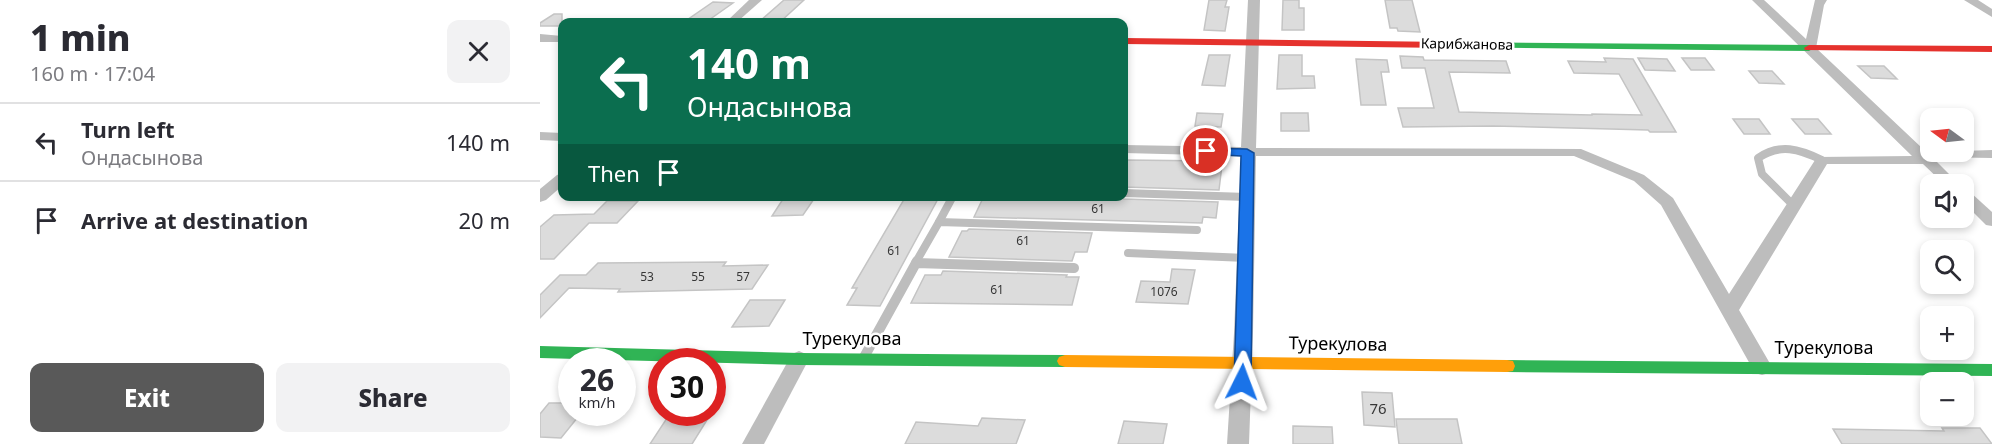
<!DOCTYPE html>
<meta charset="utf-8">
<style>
:root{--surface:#fff;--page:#f2f2f3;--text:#2b2b33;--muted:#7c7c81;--line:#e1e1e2;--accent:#595959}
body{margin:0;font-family:"Noto Sans",sans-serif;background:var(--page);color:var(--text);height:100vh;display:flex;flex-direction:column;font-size:22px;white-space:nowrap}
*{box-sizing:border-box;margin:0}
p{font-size:20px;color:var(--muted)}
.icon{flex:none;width:33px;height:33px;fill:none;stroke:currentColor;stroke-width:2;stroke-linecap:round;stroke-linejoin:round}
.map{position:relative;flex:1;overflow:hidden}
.side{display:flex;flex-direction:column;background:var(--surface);width:540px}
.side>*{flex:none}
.top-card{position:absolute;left:18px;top:18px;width:570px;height:183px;border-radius:12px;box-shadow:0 3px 9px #0003;background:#0b6e4f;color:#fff;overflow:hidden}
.needle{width:39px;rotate:285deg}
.buttons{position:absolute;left:1380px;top:108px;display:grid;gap:12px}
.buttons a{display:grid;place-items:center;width:54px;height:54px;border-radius:12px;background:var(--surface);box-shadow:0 3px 9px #0003;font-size:30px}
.speed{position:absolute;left:18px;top:348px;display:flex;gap:12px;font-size:30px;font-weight:700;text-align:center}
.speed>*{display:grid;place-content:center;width:78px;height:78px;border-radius:50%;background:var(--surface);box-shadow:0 3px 9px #0003;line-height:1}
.speed small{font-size:15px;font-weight:400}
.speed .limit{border:9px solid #d22;background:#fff;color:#111}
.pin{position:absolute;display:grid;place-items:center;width:51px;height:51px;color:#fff;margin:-26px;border:3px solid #fff;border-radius:50%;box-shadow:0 2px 6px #0007}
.me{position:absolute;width:66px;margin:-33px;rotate:3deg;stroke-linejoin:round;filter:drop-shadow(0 0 4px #0008)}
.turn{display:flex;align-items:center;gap:21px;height:126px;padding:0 30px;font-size:27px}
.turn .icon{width:78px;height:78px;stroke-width:2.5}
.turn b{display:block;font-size:42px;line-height:51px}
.then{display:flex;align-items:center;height:57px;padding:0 30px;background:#0003;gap:12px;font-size:22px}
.round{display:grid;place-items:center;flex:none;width:63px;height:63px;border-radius:12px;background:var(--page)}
.overview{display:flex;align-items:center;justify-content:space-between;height:102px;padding:0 30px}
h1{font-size:36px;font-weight:800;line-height:45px}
.cta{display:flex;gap:12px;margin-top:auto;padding:12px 30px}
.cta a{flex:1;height:69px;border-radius:12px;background:var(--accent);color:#fff;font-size:24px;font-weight:800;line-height:69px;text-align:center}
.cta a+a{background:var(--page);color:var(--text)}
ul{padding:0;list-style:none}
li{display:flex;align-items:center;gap:18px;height:78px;padding:0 30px;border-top:2px solid var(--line)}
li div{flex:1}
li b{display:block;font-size:22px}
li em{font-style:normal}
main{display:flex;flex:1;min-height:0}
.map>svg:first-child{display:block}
.building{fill:#dcdcdc;stroke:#c4c4c4;stroke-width:1.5}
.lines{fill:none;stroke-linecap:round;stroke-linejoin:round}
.lane-far1{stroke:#bdbdbd;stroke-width:8}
.lane{stroke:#bdbdbd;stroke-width:10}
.street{fill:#bdbdbd;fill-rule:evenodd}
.fast{fill:#30b455;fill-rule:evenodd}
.slow{fill:#ff9f0a;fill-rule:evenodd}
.jam{fill:#e5322d;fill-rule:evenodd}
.route{fill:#1a73e8;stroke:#114b97;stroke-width:1.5}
.labels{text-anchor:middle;stroke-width:5;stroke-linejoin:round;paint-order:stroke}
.number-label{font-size:12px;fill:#373737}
.far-street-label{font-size:14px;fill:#000;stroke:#fff}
.near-number-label{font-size:15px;fill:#373737}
.near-street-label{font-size:18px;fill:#000;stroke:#fff}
</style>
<main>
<section class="side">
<div class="overview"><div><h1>1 min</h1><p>160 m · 17:04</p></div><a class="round"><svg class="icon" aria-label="close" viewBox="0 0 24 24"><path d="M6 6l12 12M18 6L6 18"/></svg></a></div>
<ul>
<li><svg class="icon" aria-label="left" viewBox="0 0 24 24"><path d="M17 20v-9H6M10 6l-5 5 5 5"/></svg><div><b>Turn left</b><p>Ондасынова</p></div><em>140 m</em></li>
<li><svg class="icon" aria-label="arrive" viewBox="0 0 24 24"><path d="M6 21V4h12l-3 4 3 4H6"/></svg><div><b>Arrive at destination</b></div><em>20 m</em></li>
</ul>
<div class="cta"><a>Exit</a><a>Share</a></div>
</section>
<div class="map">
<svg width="1452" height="444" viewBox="0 0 1452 444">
<rect width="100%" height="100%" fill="#fff"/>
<g class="building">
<path d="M 244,0 L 264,0 L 240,22 L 219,22 Z"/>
<path d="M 669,0 L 687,0 L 685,7 L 689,7 L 685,31 L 664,30 Z"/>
<path d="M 743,0 L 759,0 L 759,8 L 764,8 L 764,30 L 742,30 Z"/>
<path d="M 845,0 L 872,0 L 880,32 L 858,31 L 857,28 L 850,28 Z"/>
<path d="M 173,2 L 193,3 L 166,22 L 144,22 Z"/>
<path d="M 14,14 L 22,14 L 22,23 L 18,26 L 0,26 L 0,23 Z"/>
<path d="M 669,55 L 690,55 L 685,86 L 662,85 Z"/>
<path d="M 739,55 L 762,55 L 762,76 L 774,76 L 775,88 L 737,89 Z"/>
<path d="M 860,56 L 883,57 L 884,60 L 966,61 L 970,73 L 909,72 L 919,112 L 1052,115 L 1052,114 L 1102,115 L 1079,74 L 1034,73 L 1028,61 L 1066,62 L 1064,58 L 1093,59 L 1136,132 L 1110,132 L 1108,130 L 953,126 L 863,127 L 858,108 L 894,108 L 885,68 L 862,68 Z"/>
<path d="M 1098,58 L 1127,59 L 1135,71 L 1105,70 Z"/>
<path d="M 1142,58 L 1165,58 L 1174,70 L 1151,70 Z"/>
<path d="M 816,59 L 847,60 L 849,72 L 841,72 L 846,105 L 821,105 Z"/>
<path d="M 1318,66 L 1344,66 L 1357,79 L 1331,78 Z"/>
<path d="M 1209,71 L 1232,71 L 1244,84 L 1219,83 Z"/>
<path d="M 657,113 L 683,114 L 681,127 L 655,126 Z"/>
<path d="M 741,113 L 768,113 L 769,131 L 741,131 Z"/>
<path d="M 1193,119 L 1219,119 L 1230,134 L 1204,134 Z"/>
<path d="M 1252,119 L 1278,119 L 1291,134 L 1265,134 Z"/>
<path d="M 586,160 L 670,161 L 669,164 L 682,165 L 679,190 L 584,187 L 584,163 Z"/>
<path d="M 245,196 L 276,196 L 263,215 L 232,216 Z"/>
<path d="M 366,196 L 399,197 L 340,306 L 307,305 L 317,288 L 312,288 Z"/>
<path d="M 444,196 L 580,197 L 584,199 L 678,202 L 676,218 L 663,217 L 662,223 L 434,217 Z"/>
<path d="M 67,201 L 98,201 L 77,223 L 49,223 L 14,259 L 0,259 L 0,227 L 14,215 L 54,214 Z"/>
<path d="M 429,229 L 552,233 L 547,252 L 535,252 L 532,261 L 409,257 L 422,231 L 427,231 Z"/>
<path d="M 186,262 L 183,266 L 228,265 L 212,289 L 78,292 L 80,289 L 29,288 L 0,318 L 0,295 L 20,275 L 46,275 L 58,263 Z"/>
<path d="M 632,269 L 655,270 L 648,304 L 596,302 L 601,281 L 630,282 Z"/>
<path d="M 403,271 L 527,275 L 526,277 L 539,277 L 532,305 L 371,303 L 385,275 L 401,275 Z"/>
<path d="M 210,300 L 245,300 L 229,326 L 192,327 Z"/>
<path d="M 822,392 L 852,393 L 855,427 L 824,425 Z"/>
<path d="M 9,403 L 32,403 L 32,412 L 42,412 L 21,438 L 0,437 L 0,414 Z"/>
<path d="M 131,412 L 172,412 L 152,444 L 110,444 Z"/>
<path d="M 442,418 L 485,420 L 476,444 L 365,444 L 376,422 L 438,426 Z"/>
<path d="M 856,419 L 917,419 L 922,444 L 859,444 Z"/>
<path d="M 584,421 L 627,424 L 623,444 L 578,444 Z"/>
<path d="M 753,426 L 792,427 L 793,444 L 753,444 Z"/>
<path d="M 1402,428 L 1440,428 L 1452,444 L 1302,444 L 1293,429 L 1404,431 Z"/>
</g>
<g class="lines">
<g class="lane-far1">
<path d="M 584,193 L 707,197"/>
<path d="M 1254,206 L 1222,174 L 1218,158 C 1240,143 1259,149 1282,160"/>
<path d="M 399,222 L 413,196"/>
<path d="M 588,253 L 706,258"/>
<path d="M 376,262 L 399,222 L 657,230"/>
</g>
<g class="lane">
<path d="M 376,263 L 377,261"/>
<path d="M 323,359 L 376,263 L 534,268"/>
</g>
<g class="street">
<path d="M 209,0 L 222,0 L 197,22 L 186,22 Z"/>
<path d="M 708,0 L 720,0 L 716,148 L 1041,149 L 1104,175 L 1133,198 L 1189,294 L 1277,157 L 1372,156 L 1212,0 L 1224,0 L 1266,39 L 1275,0 L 1287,0 L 1284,5 L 1276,48 L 1382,148 L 1390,148 L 1390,152 L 1452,150 L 1452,158 L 1392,157 L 1419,184 L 1404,184 L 1383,164 L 1287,164 L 1199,310 L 1232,367 L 1229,373 L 1222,375 L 1215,373 L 1121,205 L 1094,181 L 1034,156 L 716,156 L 713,333 L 709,444 L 687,444 L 694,333 L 701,156 L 584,153 L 584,145 L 701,147 Z"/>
<path d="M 1424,0 L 1438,0 L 1452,9 L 1452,17 Z"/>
<path d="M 0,34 L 22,36 L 22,42 L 0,42 Z"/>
<path d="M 0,132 L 22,133 L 22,141 L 0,140 Z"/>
<path d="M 22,173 L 22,186 L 6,200 L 0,202 L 0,189 L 17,175 Z"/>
<path d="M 1424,190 L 1430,192 L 1452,212 L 1452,226 L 1446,225 L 1424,203 Z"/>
<path d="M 259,351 L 266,354 L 269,359 L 224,444 L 202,444 L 252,354 Z"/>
</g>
<g class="fast">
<path d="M 908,42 L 1269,45 L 1274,48 L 1269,51 L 904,47 L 903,45 Z"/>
<path d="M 0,346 L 259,353 L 525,355 L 531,357 L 533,361 L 531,365 L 525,367 L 259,365 L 0,358 Z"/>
<path d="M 967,360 L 1452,364 L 1452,376 L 967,372 L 961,371 L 959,366 L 961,361 Z"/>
</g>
<path class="slow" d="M 525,355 L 967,360 L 973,361 L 975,366 L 973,371 L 967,372 L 525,367 L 519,365 L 517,361 L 519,357 Z"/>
<g class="jam">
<path d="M 584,38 L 908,42 L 913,45 L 908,48 L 584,44 Z"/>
<path d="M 1269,45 L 1452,46 L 1452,52 L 1265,50 L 1264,48 Z"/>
</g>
</g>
<path class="route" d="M 666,148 L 707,149 L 714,153 L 711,382 L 708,387 L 702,389 L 696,387 L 694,382 L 701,156 L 662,154 L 660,151 Z"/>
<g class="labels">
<g class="number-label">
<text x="558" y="213">61</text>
<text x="483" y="245">61</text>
<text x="354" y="255">61</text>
<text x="107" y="281">53</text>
<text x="158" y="281">55</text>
<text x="203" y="281">57</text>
<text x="457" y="294">61</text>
<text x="624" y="296">1076</text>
</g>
<g class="far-street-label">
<text transform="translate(927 44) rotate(1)" y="5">Карибжанова</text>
</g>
<g class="near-number-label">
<text x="838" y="414">76</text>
</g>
<g class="near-street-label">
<text x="312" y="345">Турекулова</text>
<text transform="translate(798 344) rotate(1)" y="6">Турекулова</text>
<text x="1284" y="354">Турекулова</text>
</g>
</g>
</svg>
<div class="buttons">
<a><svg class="needle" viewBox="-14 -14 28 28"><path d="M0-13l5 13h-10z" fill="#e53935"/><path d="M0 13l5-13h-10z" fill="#7c7c81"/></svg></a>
<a><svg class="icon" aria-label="sound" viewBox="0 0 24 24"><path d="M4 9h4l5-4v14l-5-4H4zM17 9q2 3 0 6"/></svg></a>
<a><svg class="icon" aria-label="search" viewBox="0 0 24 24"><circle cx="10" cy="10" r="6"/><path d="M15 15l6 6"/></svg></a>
<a>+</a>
<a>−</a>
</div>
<div class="speed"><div>26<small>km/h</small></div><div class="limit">30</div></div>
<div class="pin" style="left:666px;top:151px;background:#d93025"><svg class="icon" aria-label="arrive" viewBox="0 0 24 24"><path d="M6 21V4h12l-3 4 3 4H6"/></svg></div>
<svg class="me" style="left:702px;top:382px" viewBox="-20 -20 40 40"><path d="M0-17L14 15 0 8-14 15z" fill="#1a73e8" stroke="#fff" stroke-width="4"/></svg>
<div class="top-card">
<div class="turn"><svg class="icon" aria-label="left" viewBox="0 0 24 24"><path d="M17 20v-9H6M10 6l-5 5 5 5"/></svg><div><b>140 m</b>Ондасынова</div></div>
<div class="then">Then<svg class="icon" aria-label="arrive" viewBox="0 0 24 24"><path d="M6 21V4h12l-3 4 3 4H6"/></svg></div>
</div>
</div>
</main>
